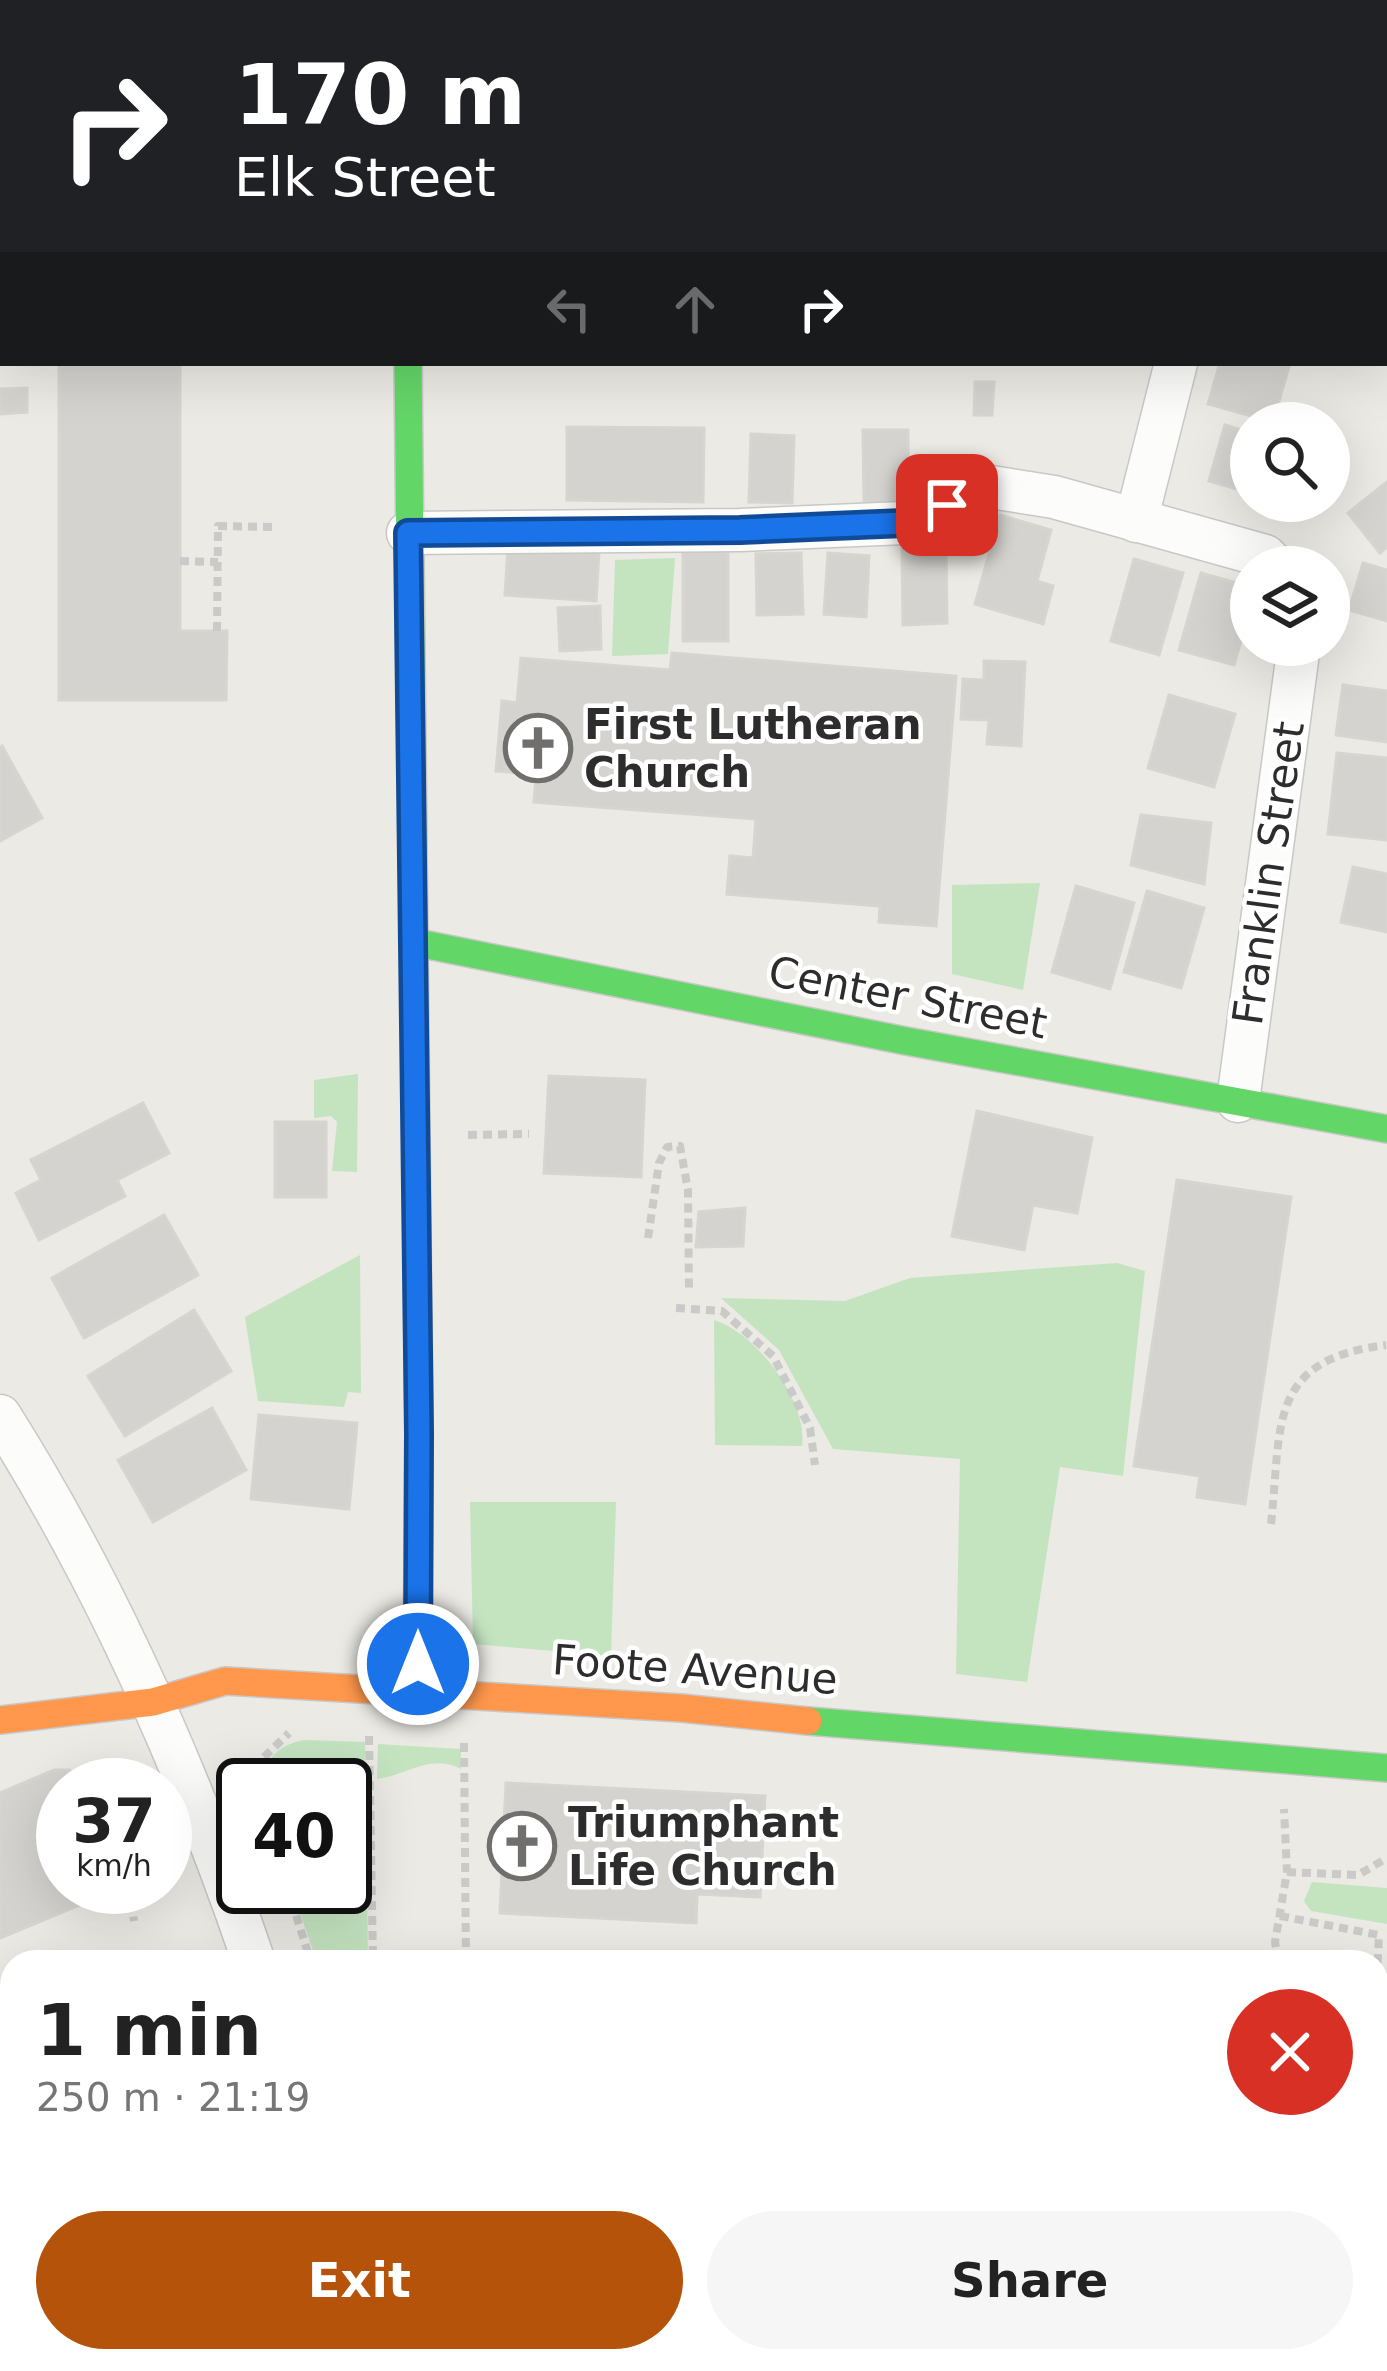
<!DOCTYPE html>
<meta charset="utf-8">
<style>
:root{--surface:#fff;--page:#f6f6f6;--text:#222;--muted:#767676;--accent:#b45309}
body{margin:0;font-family:"DejaVu Sans",sans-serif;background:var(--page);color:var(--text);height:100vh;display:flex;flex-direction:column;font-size:45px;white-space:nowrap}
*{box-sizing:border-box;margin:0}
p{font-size:39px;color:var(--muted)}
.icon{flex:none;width:66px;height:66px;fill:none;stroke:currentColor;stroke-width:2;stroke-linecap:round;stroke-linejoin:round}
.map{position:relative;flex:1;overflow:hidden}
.drawer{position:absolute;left:0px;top:1950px;width:1389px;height:423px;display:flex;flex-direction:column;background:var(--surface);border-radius:36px 36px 0 0;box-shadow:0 12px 48px #0002}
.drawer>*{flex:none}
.hud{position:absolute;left:0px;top:0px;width:1389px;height:366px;box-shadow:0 12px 48px #0002;background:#202124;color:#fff;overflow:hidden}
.buttons{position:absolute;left:1230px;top:402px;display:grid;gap:24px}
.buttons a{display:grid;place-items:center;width:120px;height:120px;border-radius:50%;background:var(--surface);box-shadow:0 12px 48px #0002;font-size:60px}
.speed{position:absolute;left:36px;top:1758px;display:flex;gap:24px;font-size:60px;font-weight:700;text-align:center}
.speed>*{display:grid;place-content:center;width:156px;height:156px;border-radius:50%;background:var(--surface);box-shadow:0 12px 48px #0002;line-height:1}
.speed small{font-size:30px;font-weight:400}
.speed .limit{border:6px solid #111;border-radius:18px;background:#fff;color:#111}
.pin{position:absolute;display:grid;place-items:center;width:102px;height:102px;color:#fff;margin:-51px;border-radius:24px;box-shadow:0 6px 18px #0006}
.me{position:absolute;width:132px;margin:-66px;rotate:0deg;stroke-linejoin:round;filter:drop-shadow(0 0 9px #0008)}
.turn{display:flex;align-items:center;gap:42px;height:252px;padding:0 36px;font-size:54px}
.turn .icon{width:156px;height:156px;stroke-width:2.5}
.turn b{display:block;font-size:84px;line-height:102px}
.lanes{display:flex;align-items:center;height:114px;padding:0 36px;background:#0003;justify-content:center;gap:60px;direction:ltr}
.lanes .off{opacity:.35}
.round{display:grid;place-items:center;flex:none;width:126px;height:126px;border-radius:63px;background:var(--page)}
.summary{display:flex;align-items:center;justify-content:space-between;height:204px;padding:0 36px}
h1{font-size:72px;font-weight:700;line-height:90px}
.action{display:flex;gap:24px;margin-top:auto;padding:24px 36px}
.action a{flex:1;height:138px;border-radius:72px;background:var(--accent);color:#fff;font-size:48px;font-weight:700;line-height:138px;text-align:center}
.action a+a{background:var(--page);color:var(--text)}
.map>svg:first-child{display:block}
.green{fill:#c4e4c0}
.building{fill:#d4d3cf;stroke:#d6d5d0;stroke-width:3}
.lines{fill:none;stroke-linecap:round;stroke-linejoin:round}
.street-casing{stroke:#c9c8c7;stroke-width:45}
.fast-casing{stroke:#c9c8c7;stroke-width:30}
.slow-casing{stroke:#c9c8c7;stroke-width:30}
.path{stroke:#cacac9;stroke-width:8;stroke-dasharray:9 6;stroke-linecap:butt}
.street{stroke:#fcfcfb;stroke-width:42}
.fast{stroke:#63d668;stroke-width:27}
.slow{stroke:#ff974d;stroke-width:27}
.rail{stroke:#e0dfe1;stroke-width:9}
.route-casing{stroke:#114b97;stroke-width:30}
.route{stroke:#1a73e8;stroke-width:21}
.labels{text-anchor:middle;stroke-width:9;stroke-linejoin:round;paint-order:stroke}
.poi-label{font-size:42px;font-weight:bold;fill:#2d2d2d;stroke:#fff;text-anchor:start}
.street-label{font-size:42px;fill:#2d2d2d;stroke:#fff}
</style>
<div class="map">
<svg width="1387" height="2371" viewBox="0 0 1387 2371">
<rect width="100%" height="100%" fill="#ebeae4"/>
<g class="green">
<path d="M 675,558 L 668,654 L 612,656 L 615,560 Z"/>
<path d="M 1040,883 L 1023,990 L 952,974 L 952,885 Z"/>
<path d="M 358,1074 L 357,1172 L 332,1171 L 337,1122 L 331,1116 L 314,1118 L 314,1080 Z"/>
<path d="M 360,1255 L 361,1393 L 348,1392 L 344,1407 L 258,1401 L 245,1317 Z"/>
<path d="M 1117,1263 L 1145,1271 L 1123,1476 L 1060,1467 L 1027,1682 L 956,1674 L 960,1459 L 833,1449 L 779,1350 L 721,1298 L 845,1301 L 910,1278 Z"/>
<path d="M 714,1320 C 756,1333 808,1401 802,1446 L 715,1445 Z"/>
<path d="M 470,1502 L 616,1502 L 611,1656 L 473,1644 Z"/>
<path d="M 304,1740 L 365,1742 L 368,1962 L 317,1962 L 291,1887 L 345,1887 L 345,1785 L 260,1785 C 265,1759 278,1745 304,1740 Z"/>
<path d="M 378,1744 L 461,1749 L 461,1769 C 430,1753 408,1775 377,1779 Z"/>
<path d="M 1312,1882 L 1387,1888 L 1387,1924 L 1311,1911 L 1304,1901 Z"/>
</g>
<g class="building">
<path d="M 59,363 L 180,363 L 180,631 L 227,631 L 226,700 L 59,700 Z"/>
<path d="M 1220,363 L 1290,363 L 1273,422 L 1208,404 Z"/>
<path d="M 975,382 L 994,382 L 992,415 L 974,415 Z"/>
<path d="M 27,388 L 27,412 L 0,414 L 0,389 Z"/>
<path d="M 1225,425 L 1251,433 L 1251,493 L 1209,481 Z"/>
<path d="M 567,427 L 704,428 L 703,502 L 567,500 Z"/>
<path d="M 863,430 L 908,430 L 908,502 L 864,502 Z"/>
<path d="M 751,434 L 794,436 L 792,503 L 749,502 Z"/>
<path d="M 1387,482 L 1387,547 L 1380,553 L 1348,513 Z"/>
<path d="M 1000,515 L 1051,530 L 1037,581 L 1053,586 L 1043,624 L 975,604 Z"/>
<path d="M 508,546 L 599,552 L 596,601 L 505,595 Z"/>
<path d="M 946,547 L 947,623 L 903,625 L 902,548 Z"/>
<rect x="683" y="552" width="45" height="89"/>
<path d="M 801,553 L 803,614 L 757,615 L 756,554 Z"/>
<path d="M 828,553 L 869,556 L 866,617 L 824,614 Z"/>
<path d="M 1134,559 L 1183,573 L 1159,655 L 1111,641 Z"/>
<path d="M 1363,563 L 1387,570 L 1387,621 L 1349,610 Z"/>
<path d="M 1201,573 L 1251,587 L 1251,606 L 1234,665 L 1179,650 Z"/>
<path d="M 600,606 L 601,649 L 560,651 L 558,608 Z"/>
<path d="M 672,653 L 956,676 L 936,926 L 879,922 L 880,906 L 727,894 L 730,856 L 753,858 L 756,819 L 534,802 L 536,774 L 496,771 L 502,701 L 517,703 L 521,658 L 670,670 Z"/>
<path d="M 984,661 L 1025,662 L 1021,746 L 987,744 L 989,720 L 961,719 L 963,679 L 984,680 Z"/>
<path d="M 1343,685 L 1387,691 L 1387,742 L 1336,735 Z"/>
<path d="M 1169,695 L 1235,714 L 1214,787 L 1148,768 Z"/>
<path d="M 2,746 L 42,818 L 0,841 L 0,748 Z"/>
<path d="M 1337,753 L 1387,758 L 1387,840 L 1328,834 Z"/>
<path d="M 1141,815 L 1211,823 L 1204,884 L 1131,865 Z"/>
<path d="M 1353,867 L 1387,874 L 1387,932 L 1341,922 Z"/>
<path d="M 1076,886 L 1134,903 L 1110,989 L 1052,972 Z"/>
<path d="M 1147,891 L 1204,908 L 1181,988 L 1124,972 Z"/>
<path d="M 549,1076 L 645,1080 L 641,1177 L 544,1173 Z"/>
<path d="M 143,1103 L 169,1153 L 117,1180 L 125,1196 L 39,1240 L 16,1193 L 41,1180 L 31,1160 Z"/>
<path d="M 977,1111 L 1092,1138 L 1077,1213 L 1033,1205 L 1024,1250 L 952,1236 Z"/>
<rect x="275" y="1122" width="51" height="75"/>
<path d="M 1177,1180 L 1291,1197 L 1245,1504 L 1197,1497 L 1200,1476 L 1134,1466 Z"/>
<path d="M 745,1208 L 743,1246 L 696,1247 L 699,1212 Z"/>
<path d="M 164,1215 L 198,1275 L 84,1338 L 52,1278 Z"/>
<path d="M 194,1310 L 231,1371 L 125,1436 L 88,1376 Z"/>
<path d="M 212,1408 L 246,1470 L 153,1522 L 118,1460 Z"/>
<path d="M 259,1415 L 357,1423 L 349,1509 L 251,1499 Z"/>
<path d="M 54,1770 L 70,1770 L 76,1785 L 63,1785 L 63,1887 L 120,1888 L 0,1938 L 0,1793 Z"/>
<path d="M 506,1783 L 765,1796 L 760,1897 L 697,1894 L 696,1923 L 500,1913 Z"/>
<path d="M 623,2361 L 1101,2361 L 1084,2365 L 1084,2371 L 623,2371 Z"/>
</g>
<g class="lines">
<g class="street-casing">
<g id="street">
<path d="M 409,3 L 409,0"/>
<path d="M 1136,521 L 1176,363"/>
<path d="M 408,533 L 740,530 L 904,523 L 991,487 L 1054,497 L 1265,556 L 1276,567"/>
<path d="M 1238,1101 L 1299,645"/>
<path d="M 0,1416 C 108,1587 189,1771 254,1962"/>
<path d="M 406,2361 L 409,2371"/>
<path d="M 230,2371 L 237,2361"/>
</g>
</g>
<g class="fast-casing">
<g id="fast">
<path d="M 408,363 L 419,1433 L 417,1690"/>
<path d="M 413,942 L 906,1041 L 1387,1129"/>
<path d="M 808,1721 L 1387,1768"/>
</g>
</g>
<g class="slow-casing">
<path id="slow" d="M 0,1720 L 153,1702 L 225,1681 L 681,1708 L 808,1721"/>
</g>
<g class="path">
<path d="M 284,0 L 285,3"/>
<path d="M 180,561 L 218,562"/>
<path d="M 217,631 L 218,526 L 272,527"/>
<path d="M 468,1135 L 529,1134"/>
<path d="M 648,1238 L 659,1163 L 667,1147 L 680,1146 L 688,1190 L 689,1291"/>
<path d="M 676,1308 L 722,1311 L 773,1356 L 810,1428 L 815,1465"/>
<path d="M 1271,1524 C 1282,1426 1266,1360 1386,1345"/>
<path d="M 369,1736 L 373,1962"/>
<path d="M 464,1743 L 466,1962"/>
<path d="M 259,1785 L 259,1762 L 289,1733"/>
<path d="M 1287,1872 L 1358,1875 L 1387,1858"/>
<path d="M 129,1887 L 134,1921"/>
<path d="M 287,1887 L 311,1962"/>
<path d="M 1280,1916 L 1379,1935 L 1377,1976"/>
<path d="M 1278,1962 L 1275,1942 L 1287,1872 L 1284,1809"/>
<path d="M 1377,1990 L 1387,1991"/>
<path d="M 602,2361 L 602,2371"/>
<path d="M 1144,2371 L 1378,2367 L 1387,2115 L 1377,2103"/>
</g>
<use href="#street" class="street"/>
<use href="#fast" class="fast"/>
<use href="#slow" class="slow"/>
<g class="rail">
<path d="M 1274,0 L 1276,3"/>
<path d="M 1386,193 L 1387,195"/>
</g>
</g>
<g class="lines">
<g class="route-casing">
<path id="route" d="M 418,1664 L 419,1433 L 408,533 L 740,530 L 904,523 L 947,505"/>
</g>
<use href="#route" class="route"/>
</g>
<defs>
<g id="church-ring" transform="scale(3.45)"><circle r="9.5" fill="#fff" stroke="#706f6d" stroke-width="1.5"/><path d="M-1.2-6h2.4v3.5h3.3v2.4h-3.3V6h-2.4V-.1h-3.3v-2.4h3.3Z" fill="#706f6d"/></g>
</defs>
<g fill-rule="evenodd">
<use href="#church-ring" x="538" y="748"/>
<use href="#church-ring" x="522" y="1846"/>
</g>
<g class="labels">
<g class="poi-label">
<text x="584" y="739">First Lutheran<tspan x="584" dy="48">Church</tspan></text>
<text x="568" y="1837">Triumphant<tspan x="568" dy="48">Life Church</tspan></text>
</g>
<g class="street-label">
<text transform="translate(1268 873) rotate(-82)" y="15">Franklin Street</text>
<text transform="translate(908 997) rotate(11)" y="15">Center Street</text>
<text transform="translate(695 1669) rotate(4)" y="15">Foote Avenue</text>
</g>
</g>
</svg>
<div class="buttons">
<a><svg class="icon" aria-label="search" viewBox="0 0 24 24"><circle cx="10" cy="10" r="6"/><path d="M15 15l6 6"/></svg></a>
<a><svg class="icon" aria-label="layers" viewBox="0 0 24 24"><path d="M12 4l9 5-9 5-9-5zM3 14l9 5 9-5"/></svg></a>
</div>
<div class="speed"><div>37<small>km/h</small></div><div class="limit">40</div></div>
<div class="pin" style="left:947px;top:505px;background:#d93025"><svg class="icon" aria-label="arrive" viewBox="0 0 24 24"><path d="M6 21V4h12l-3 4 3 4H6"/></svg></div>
<svg class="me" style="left:418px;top:1664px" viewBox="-20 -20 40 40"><circle r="17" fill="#1a73e8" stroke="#fff" stroke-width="3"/><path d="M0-11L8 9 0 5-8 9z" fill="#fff"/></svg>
<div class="hud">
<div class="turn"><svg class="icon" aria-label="right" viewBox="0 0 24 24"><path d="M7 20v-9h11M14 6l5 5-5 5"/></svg><div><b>170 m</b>Elk Street</div></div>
<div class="lanes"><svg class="icon off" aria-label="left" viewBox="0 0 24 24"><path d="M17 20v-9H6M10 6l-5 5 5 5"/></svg><svg class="icon off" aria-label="ahead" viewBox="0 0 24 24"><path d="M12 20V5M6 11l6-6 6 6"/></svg><svg class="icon" aria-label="right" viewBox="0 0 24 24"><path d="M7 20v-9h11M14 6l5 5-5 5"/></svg></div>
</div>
<section class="drawer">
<div class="summary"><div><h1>1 min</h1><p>250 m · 21:19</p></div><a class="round" style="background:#d93025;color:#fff"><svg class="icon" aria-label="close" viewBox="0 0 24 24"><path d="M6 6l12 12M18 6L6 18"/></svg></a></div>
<div class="action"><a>Exit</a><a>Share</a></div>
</section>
</div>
